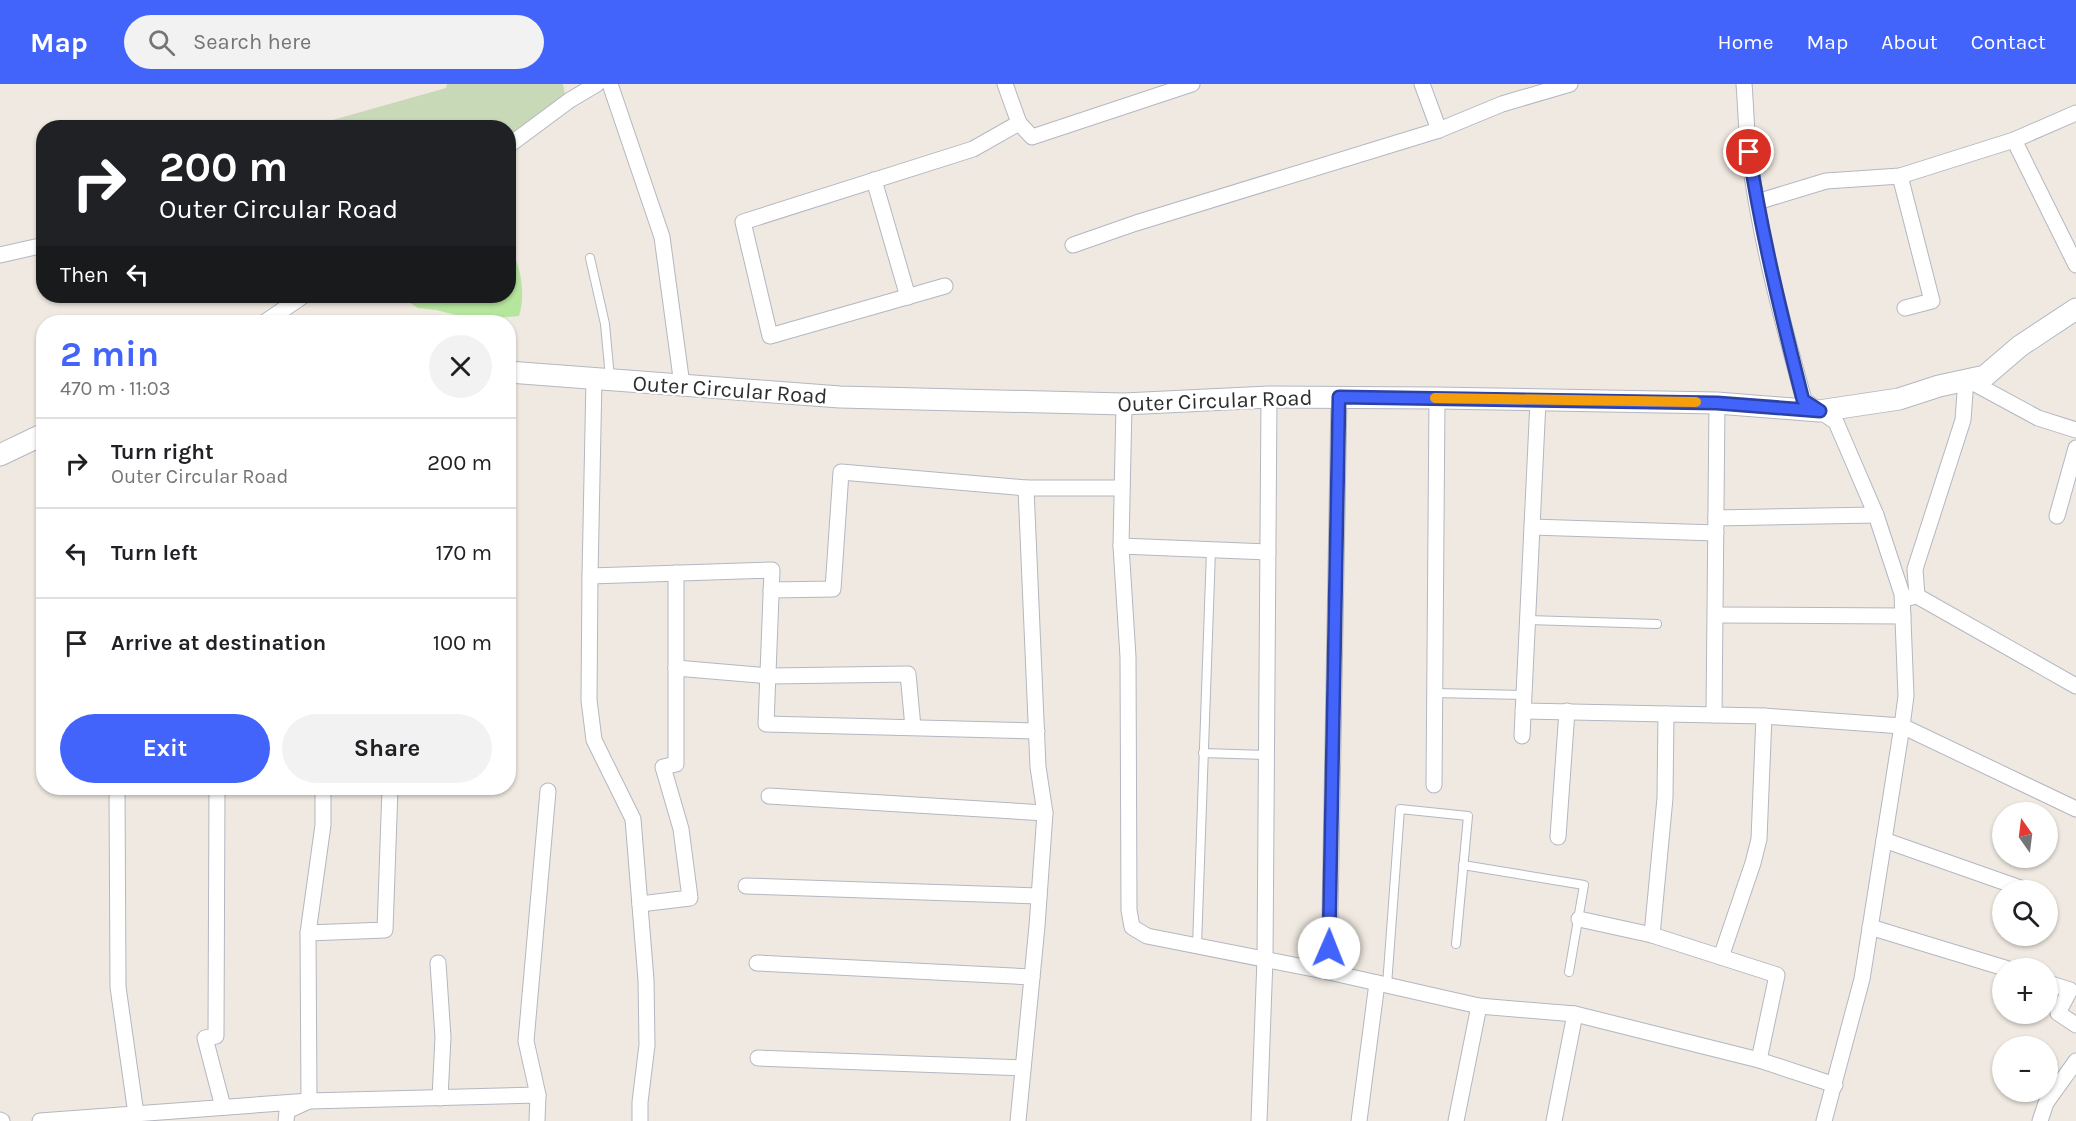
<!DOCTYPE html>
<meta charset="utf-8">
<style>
:root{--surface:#fff;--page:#f2f2f2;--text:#202124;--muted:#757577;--line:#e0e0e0;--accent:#4264fb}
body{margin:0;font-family:Karla,sans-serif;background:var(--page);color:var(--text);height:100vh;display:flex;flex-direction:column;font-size:22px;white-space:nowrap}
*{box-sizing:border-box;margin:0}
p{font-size:20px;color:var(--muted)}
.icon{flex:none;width:33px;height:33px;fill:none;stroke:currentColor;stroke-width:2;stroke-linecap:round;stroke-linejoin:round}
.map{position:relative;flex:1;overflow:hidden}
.side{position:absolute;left:36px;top:231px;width:480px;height:480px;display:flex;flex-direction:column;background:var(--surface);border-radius:24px;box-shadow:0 2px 4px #0004}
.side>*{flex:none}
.banner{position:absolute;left:36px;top:36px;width:480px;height:183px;border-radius:24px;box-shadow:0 2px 4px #0004;background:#202124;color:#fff;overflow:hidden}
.needle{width:39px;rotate:346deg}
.controls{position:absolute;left:1992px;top:718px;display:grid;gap:12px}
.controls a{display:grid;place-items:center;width:66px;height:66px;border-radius:50%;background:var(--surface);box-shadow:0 2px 4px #0004;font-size:30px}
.pin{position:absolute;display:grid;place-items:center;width:51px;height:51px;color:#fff;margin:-26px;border:3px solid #fff;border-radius:50%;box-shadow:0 2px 6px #0007}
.me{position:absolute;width:66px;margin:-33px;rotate:1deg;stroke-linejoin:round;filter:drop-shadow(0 0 4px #0008)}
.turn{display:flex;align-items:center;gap:21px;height:126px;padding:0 24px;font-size:27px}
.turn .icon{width:78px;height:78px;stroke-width:2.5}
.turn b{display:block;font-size:42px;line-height:51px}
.then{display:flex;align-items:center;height:57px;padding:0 24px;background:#0003;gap:12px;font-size:22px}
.round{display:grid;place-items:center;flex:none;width:63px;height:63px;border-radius:32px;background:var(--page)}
.headline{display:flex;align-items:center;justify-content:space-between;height:102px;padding:0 24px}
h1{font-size:36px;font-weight:700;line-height:45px;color:var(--accent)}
.action{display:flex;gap:12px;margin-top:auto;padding:12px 24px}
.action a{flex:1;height:69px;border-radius:36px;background:var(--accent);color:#fff;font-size:24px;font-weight:700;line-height:69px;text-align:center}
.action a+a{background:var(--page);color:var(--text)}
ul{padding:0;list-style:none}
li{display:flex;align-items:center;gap:18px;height:90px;padding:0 24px;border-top:2px solid var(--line)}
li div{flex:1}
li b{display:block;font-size:22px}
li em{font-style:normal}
header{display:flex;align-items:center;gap:36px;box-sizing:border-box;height:84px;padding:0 30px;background:var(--accent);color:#fff}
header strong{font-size:28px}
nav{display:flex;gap:33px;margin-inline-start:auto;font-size:21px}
.search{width:420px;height:54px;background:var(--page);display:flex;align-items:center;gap:15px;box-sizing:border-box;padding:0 21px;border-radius:33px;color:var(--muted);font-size:22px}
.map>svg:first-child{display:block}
.green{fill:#b6e59e}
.cemetery{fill:#c8d9b8}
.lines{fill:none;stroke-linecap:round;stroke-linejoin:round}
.service-casing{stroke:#b4b7c1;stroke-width:10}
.minor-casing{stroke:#b4b7c1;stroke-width:17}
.secondary-casing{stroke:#b4b7c1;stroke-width:23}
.service{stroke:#fff;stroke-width:8}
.minor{stroke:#fff;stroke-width:15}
.secondary{stroke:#fff;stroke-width:21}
.route-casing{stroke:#2b41a3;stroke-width:15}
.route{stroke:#4264fb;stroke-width:10}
.slow{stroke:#f59e0b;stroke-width:10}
.labels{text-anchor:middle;stroke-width:4.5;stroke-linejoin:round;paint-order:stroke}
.street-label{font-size:22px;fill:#2e2e2e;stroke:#fff}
</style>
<header>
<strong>Map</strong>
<div class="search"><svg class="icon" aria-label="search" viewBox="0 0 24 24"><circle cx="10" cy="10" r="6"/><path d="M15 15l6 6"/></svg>Search here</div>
<nav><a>Home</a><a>Map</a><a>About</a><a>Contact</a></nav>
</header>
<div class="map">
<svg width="2076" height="1037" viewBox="0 0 2076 1037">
<rect width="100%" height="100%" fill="#efe9e1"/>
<path class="green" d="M 509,162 C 521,181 526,210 519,232 L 495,234 L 456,231 L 436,226 L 418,224 L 400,212 L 508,212 Z"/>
<path class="cemetery" d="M 447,0 L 563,0 L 565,10 L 509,51 L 508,44 L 304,44 L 446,4 Z"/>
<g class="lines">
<g class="service-casing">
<g id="service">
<path d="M 590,174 L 605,240 L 610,294"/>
<path d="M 1528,536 L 1657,540"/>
<path d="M 1434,609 L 1524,611"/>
<path d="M 1203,669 L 1266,671"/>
<path d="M 1463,781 L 1584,801 L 1569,888"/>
<path d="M 1197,862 L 1211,466"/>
<path d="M 1387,901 L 1400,725 L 1468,732 L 1456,860"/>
</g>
</g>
<g class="minor-casing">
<g id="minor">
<path d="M 610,0 L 662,153 L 682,301"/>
<path d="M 1005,0 L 1019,39 L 1032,53 L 1192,0"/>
<path d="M 1422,0 L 1439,46"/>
<path d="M 1744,0 C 1746,23 1746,46 1749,69 C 1759,152 1782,236 1804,316 L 1836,338 L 1876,431 L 1902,510 L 1906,612 L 1902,642 L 1862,895 L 1824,1037"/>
<path d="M 2014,56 L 2076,181"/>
<path d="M 508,62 L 570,16 L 597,0"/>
<path d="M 1900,92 L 1932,217 L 1905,224"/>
<path d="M 874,96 L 908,213"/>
<path d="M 1757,118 L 1826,97 L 1900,92 L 2014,56 L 2076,29"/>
<path d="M 1073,161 L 1136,139 L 1439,46 L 1502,20 L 1570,0"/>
<path d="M 0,171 L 44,161"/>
<path d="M 945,202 L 770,252 L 743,138 L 973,65 L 1019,39"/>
<path d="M 265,238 L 303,212"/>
<path d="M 594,294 L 590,492 L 772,486 L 766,640 L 1037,647"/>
<path d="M 1124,320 L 1121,462 L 1128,573 L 1129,826 L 1132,843 L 1147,852 L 1329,888 L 1479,922 L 1575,930 L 1759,976 L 1835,1001"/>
<path d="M 2057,432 L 2076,364"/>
<path d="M 1716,434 L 1876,431"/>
<path d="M 1532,443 L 1716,449"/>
<path d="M 1121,462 L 1268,468"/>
<path d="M 590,492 L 589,616 L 594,656 L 633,735 L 646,896 L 647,961 L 640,1018 L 640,1037"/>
<path d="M 771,506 L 833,505 L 841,388 L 1026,404 L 1122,404"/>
<path d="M 1917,512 L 1915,485 L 1963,336 L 1966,295 L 2038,334 L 2076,346"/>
<path d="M 1908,514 L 1917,512 L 2076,602"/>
<path d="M 1716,531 L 1903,532"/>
<path d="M 676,584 L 771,592 L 908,590 L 913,643"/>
<path d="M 1523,627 L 1764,632 L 1902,642 L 2076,725"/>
<path d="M 1714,631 L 1717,319"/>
<path d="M 1522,652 L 1538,317"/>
<path d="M 1434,701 L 1437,314"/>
<path d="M 117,704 L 118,903 L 136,1030"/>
<path d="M 217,704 L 216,952 L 205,954 L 223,1023"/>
<path d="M 769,712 L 1045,729"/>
<path d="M 1558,753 L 1567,627"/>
<path d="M 1884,756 L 2029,807"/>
<path d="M 746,802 L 1039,812"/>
<path d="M 640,820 L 690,814 L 681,745 L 663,683 L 676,680 L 676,489"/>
<path d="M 1579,835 L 1652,851 L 1777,891 L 1759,976"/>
<path d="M 1870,843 L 2008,885"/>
<path d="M 308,849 L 385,846 L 390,704"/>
<path d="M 1652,851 L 1665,714 L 1666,630"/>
<path d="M 1721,873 L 1753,779 L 1759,755 L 1764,632"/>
<path d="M 438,879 L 443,953 L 440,1014"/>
<path d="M 757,879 L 1032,893"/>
<path d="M 1329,888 L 1339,313"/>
<path d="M 2048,899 L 2070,906 L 2058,929 L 2076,941"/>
<path d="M 758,974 L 1023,984"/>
<path d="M 538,1011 L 526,957 L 548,707"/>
<path d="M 0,1036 L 2,1037"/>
<path d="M 40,1037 L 309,1017 L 538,1011 L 537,1037"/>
<path d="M 286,1037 L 287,1027 L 309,1017 L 308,849 L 323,741 L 323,704"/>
<path d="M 1018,1037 L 1037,842 L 1045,729 L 1038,683 L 1026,404"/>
<path d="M 1259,1037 L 1265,875 L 1269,313"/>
<path d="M 1359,1037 L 1377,899"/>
<path d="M 1456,1037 L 1479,922"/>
<path d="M 1554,1037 L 1575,930"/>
<path d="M 2040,1037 L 2046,1019 L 2076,977"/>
</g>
</g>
<g class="secondary-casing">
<g id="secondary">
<path d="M 508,288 L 840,313 L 1124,320 L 1269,313 L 1437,314 L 1717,319 L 1819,327 L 1899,315 L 1939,302 L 1985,292 L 2020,262 L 2076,225"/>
<path d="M 0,371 L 44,350"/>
</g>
</g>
<use href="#service" class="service"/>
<use href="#minor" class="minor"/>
<use href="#secondary" class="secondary"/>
</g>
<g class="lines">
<g class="route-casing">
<path id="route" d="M 1329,864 L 1339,313 L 1717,319 L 1820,327 L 1803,316 C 1782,234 1762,152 1749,68"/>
</g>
<use href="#route" class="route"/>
<path class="slow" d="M 1435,314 L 1696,318"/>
</g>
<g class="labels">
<g class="street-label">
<text transform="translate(730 305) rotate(4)" y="8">Outer Circular Road</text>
<text transform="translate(1215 316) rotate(-2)" y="8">Outer Circular Road</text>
</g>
</g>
</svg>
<div class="controls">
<a><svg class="needle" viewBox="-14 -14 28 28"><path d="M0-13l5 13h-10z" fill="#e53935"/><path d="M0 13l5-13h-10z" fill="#757577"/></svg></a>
<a><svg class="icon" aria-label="search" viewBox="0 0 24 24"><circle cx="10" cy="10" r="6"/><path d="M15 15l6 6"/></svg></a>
<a>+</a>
<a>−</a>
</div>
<div class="pin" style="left:1749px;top:68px;background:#d93025"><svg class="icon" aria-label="arrive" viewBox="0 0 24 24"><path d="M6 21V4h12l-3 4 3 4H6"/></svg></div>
<svg class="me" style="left:1329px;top:864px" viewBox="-20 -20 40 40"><circle r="19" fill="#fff"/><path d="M0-13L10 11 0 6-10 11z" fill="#4264fb"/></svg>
<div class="banner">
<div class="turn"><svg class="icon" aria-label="right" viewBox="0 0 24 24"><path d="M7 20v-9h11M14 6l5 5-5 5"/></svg><div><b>200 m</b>Outer Circular Road</div></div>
<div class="then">Then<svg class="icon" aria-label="left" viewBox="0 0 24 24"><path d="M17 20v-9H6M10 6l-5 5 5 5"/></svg></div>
</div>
<section class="side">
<div class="headline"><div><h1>2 min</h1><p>470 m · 11:03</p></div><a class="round"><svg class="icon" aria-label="close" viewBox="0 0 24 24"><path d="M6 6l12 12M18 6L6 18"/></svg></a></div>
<ul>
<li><svg class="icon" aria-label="right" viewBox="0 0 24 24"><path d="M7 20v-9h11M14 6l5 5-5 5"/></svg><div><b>Turn right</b><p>Outer Circular Road</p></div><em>200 m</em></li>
<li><svg class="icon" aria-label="left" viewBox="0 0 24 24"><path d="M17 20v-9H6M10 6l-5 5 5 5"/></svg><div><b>Turn left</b></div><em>170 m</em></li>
<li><svg class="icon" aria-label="arrive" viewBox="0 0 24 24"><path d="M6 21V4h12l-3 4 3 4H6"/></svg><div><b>Arrive at destination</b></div><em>100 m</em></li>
</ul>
<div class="action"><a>Exit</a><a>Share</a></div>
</section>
</div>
